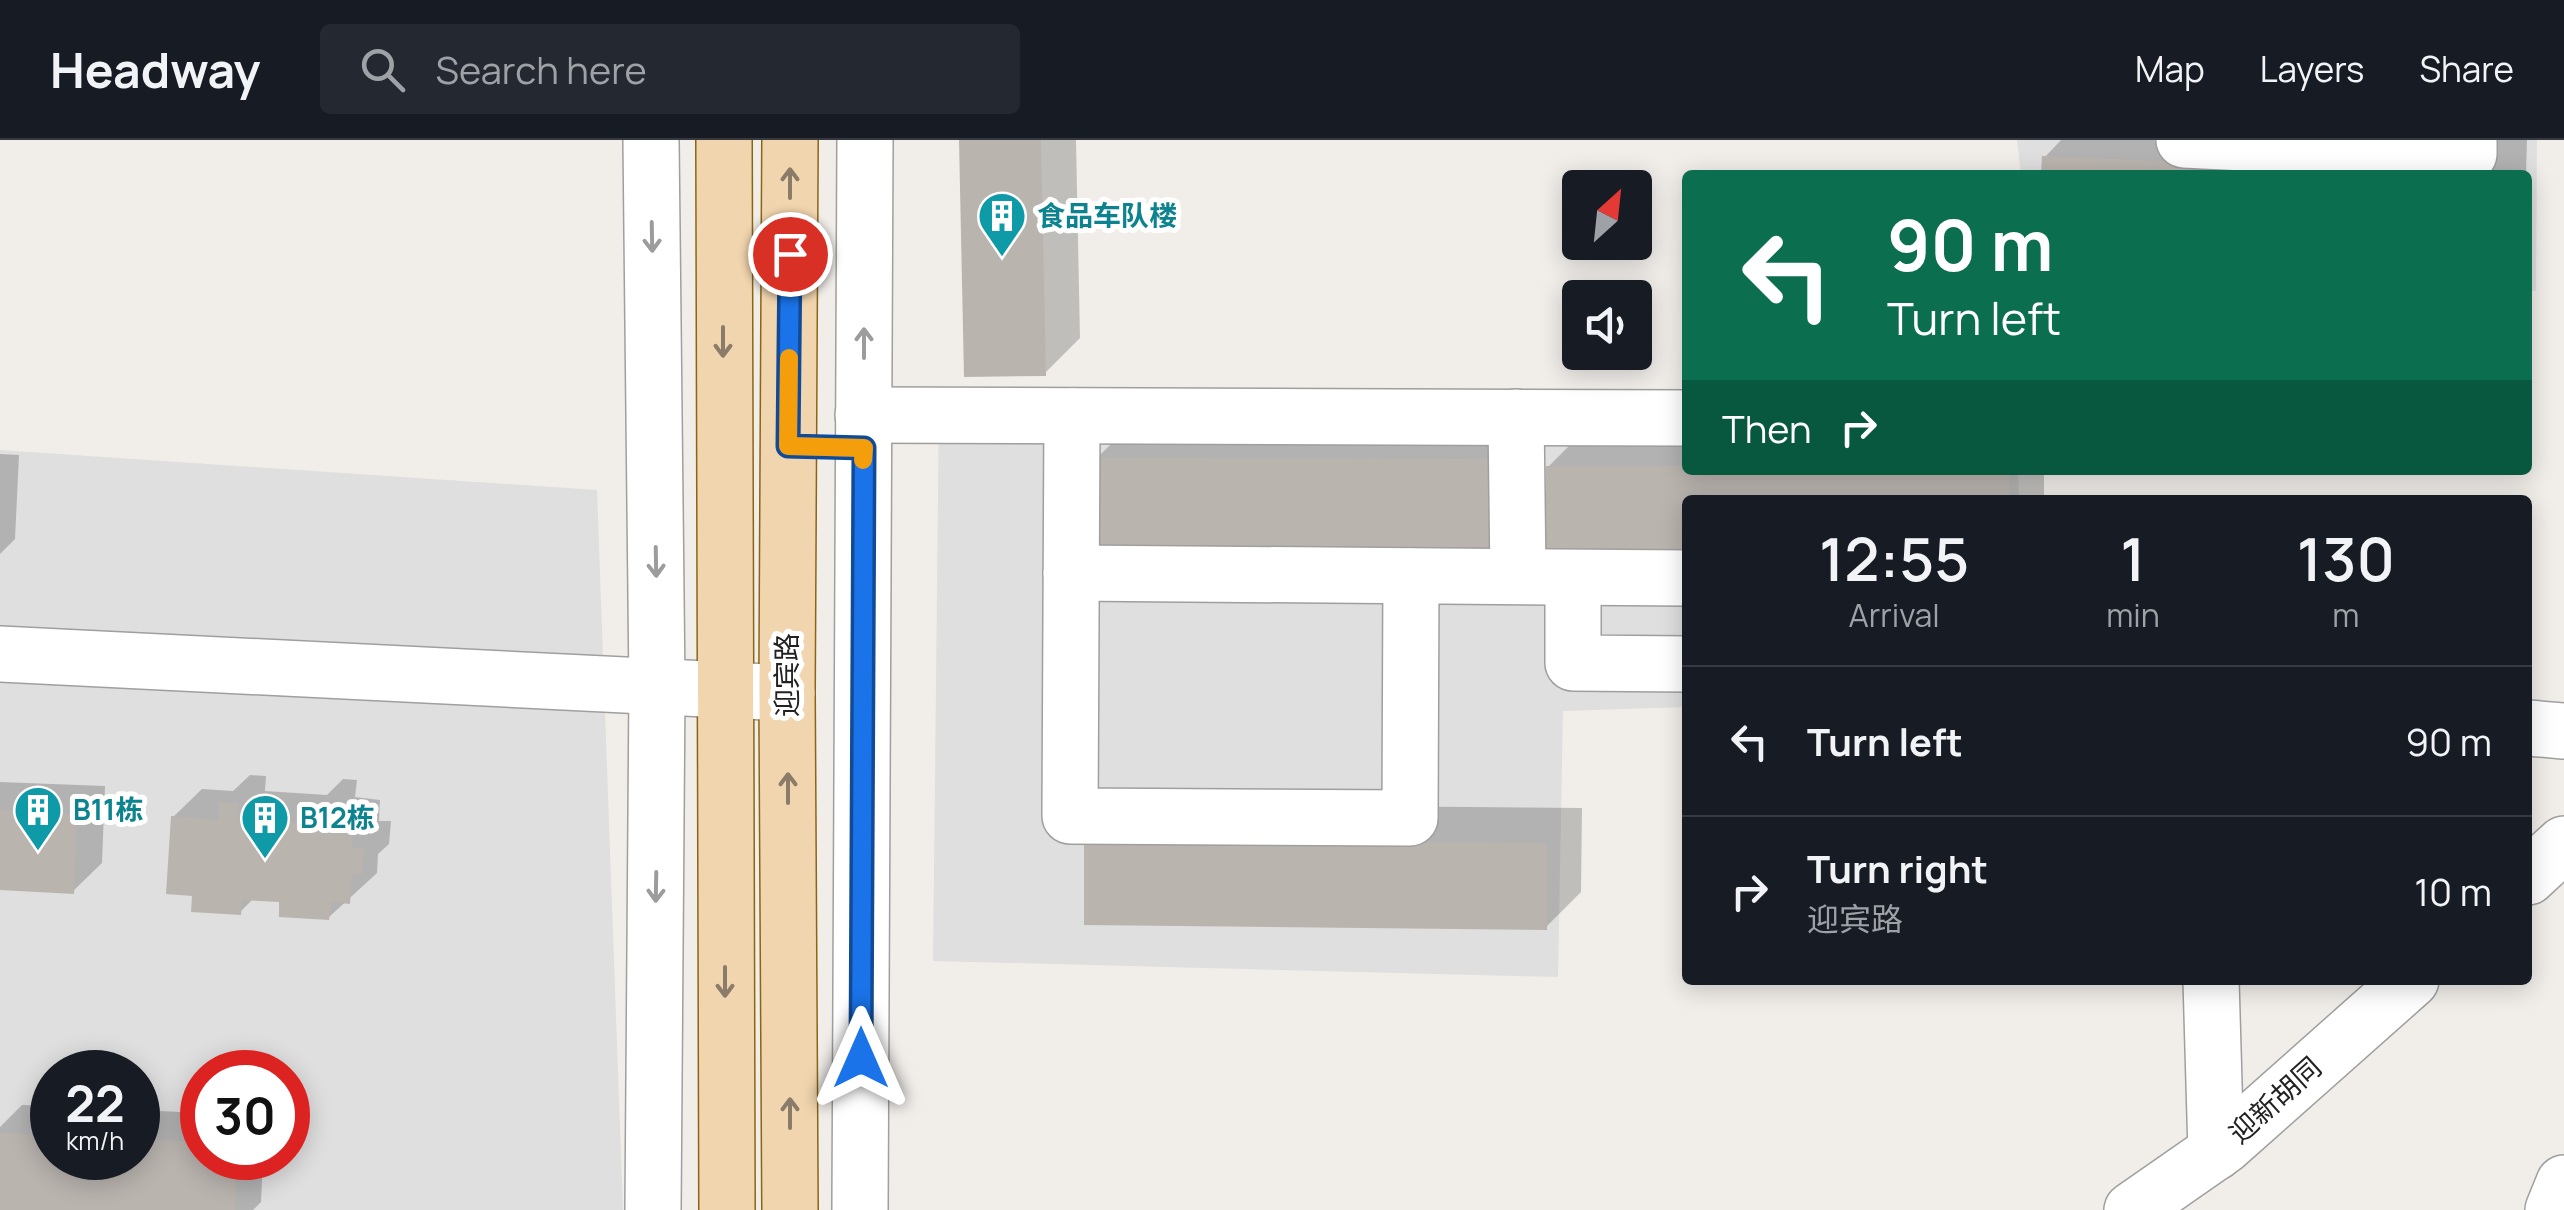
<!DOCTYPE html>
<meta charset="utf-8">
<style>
:root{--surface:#171b24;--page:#242831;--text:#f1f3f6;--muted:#9ea1a6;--line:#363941}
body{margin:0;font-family:Manrope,"Noto Sans SC",sans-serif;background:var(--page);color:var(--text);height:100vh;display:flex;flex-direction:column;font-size:38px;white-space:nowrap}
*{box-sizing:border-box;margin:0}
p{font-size:32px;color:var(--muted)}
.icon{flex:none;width:55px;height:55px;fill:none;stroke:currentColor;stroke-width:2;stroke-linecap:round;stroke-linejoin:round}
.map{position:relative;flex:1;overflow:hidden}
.panel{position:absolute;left:1682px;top:355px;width:850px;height:490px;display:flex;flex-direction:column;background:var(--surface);border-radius:10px;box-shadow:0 5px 25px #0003}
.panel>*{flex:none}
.top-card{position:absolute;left:1682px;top:30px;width:850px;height:305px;border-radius:10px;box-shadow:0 5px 25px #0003;background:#0b6e4f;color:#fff;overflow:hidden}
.needle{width:65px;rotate:27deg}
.controls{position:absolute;left:1562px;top:30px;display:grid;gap:20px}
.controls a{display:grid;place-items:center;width:90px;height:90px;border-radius:10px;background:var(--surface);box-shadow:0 5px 25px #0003;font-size:50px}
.speed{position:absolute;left:30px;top:910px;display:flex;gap:20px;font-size:50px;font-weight:700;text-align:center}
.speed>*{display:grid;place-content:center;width:130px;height:130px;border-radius:50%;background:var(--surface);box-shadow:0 5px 25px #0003;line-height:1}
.speed small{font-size:25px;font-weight:400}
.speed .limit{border:15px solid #d22;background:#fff;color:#111}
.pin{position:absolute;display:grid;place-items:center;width:85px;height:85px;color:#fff;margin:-42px;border:5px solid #fff;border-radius:50%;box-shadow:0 2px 10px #0007}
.me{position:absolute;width:110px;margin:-55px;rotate:0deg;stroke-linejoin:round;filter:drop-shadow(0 0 8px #0008)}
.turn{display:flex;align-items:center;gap:35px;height:210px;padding:0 40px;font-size:45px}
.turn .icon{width:130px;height:130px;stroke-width:2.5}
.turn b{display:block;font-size:70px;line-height:85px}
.then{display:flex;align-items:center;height:95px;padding:0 40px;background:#0003;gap:20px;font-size:38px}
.eta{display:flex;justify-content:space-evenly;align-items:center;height:170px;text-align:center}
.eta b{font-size:60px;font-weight:600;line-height:70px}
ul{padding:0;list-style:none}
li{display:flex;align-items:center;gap:30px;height:150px;padding:0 40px;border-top:2px solid var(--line)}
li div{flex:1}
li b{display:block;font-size:38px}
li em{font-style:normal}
header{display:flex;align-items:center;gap:60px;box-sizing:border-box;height:140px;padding:0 50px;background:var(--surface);border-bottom:2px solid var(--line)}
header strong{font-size:48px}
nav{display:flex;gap:55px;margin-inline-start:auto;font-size:35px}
.search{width:700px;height:90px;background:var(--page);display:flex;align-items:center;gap:25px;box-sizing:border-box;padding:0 35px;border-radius:10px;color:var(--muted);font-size:38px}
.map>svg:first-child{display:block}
.residential{fill:#dfdfdf;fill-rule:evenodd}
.shadow{fill:#0003}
.building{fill:#bab4af}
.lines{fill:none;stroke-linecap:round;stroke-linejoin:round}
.minor-casing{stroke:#9f9f9f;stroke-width:58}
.major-casing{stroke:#8c6513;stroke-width:58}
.minor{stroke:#fff;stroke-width:55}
.major{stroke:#f1d5ae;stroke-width:55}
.oneway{stroke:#8a7c68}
.oneway2{stroke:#9c9c9c}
.route-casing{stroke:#114b97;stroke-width:25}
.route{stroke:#1a73e8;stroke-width:18}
.slow{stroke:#f59e0b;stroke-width:18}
.labels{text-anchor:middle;stroke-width:10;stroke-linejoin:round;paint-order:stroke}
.culture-label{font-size:28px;font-weight:bold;fill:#0d838f;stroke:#fff;text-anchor:start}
.street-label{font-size:28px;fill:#222;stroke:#fff}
</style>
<header>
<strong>Headway</strong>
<div class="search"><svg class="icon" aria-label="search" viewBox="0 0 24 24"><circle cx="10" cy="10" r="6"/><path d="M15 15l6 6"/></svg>Search here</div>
<nav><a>Map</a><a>Layers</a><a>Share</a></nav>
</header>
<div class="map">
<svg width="2564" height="1070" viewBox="0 0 2564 1070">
<rect width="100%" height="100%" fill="#f1eeea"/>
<g class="residential">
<path d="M 2017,0 L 2537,0 L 2536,151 L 2528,151 L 2528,35 L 2021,35 Z"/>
<path d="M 1687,262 L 1688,330 L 2018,330 L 2019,360 L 1688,360 L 1687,567 L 1563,571 L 1558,837 L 933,821 L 939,265 Z"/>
<path d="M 0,310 L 597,350 L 623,1070 L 0,1070 ZM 52,932 L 138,932 L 138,1018 L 52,1018 ZM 202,932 L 288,932 L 288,1018 L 202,1018 Z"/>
</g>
<g class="shadow">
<path d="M 961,0 L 1076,0 L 1080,198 L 1045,233 Z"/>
<path d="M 2061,0 L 2527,0 L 2526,35 L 2044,35 L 2045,17 Z"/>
<path d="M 1133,282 L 1527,284 L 1492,408 L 1097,318 Z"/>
<path d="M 1584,291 L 1688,291 L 1688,330 L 2044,330 L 2044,360 L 1688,360 L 1548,327 Z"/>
<path d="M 0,314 L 19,315 L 15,399 L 0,414 Z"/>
<path d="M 250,635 L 266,636 L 265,651 L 327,655 L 343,639 L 357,640 L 355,657 L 380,660 L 379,681 L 391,681 L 389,704 L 378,714 L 377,733 L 328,778 L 282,760 L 254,758 L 240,772 L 194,754 L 173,677 L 202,649 L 233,651 Z"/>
<path d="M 0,642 L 105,646 L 102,723 L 73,751 L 0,748 Z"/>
<path d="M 1122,664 L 1582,668 L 1581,752 L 1546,787 Z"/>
<path d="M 22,965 L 52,966 L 52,1018 L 138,1018 L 138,970 L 202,973 L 202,1018 L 263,1018 L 261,1062 L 253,1070 L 0,1070 L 0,987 Z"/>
</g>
<g class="building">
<path d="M 959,0 L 1041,0 L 1046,236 L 964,237 Z"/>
<path d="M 2042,16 L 2425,32 L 2425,35 L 2041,35 Z"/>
<path d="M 1095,317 L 1493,319 L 1493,410 L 1094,408 Z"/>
<path d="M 1546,326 L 1688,326 L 1688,330 L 2009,330 L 2009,360 L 1688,360 L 1688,414 L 1546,414 Z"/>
<path d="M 219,662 L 239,663 L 238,679 L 311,684 L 312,666 L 329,667 L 328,685 L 353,687 L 352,708 L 364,709 L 362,734 L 352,734 L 350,764 L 331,762 L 329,780 L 279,777 L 279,762 L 242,760 L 241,775 L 191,772 L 192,756 L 166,754 L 171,676 L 218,680 Z"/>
<path d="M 0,670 L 77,674 L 74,754 L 0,750 Z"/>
<path d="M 1084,698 L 1547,703 L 1547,790 L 1084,785 Z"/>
<path d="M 0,993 L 52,995 L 52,1018 L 138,1018 L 138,999 L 202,1002 L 202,1018 L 237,1018 L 235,1070 L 0,1070 Z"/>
</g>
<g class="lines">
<g class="minor-casing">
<g id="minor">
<path d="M 651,0 L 657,547 L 653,1070"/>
<path d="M 2184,0 L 2469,14 L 2469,0"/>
<path d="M 863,275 L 1688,278"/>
<path d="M 1072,276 L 1070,676 L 1410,678 L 1411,436"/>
<path d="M 1516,277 L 1518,436"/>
<path d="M 1071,433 L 1688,438"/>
<path d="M 1573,438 L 1573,523 L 1688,524"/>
<path d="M 0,514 L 787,553"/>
<path d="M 2528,588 L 2564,591"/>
<path d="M 2528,737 L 2564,704"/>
<path d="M 2211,840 L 2216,1012"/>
<path d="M 860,1070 L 865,0"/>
<path d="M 2132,1070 L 2224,1006 L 2411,840"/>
<path d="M 2553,1070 L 2564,1043"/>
</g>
</g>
<g class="major-casing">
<g id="major">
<path d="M 724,0 L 727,1070"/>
<path d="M 790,1070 L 787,553 L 790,0"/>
</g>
</g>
<use href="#minor" class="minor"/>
<use href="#major" class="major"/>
</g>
<defs><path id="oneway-shaft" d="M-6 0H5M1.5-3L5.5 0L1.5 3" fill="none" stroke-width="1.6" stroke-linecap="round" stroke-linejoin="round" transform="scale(2.5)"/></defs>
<g class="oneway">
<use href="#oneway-shaft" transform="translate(790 43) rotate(-90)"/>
<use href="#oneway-shaft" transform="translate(723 202) rotate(90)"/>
<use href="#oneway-shaft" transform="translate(788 648) rotate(-90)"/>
<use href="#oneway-shaft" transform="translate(725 842) rotate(90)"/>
<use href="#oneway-shaft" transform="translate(790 973) rotate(-90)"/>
</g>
<g class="oneway2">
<use href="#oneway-shaft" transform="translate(652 97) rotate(89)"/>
<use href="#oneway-shaft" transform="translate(864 203) rotate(-90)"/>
<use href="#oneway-shaft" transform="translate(656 422) rotate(89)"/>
<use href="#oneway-shaft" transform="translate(656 747) rotate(91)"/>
</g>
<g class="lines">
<g class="route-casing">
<path id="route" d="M 790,114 L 788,306 L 864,308 L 861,918"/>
</g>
<use href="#route" class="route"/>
<path class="slow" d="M 789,218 L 788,306 L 864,308 L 863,320"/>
</g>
<defs>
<g id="building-pin" transform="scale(2.5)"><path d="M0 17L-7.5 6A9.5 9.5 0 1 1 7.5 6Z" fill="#0f9aa8" stroke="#fff"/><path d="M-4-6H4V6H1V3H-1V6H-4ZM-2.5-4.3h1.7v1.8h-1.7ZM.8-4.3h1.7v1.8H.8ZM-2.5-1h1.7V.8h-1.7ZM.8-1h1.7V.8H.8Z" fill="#fff"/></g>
</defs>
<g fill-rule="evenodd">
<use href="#building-pin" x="1002" y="76"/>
<use href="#building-pin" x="38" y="670"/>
<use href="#building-pin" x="265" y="678"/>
</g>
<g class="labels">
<g class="culture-label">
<text x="1037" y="86">食品车队楼</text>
<text x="73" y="680">B11栋</text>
<text x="300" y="688">B12栋</text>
</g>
<g class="street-label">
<text transform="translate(787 535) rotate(-90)" y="10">迎宾路</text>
<text transform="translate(2275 960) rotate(-42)" y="10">迎新胡同</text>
</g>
</g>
</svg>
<div class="controls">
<a><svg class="needle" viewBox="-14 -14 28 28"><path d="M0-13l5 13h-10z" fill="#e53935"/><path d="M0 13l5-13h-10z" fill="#9ea1a6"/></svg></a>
<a><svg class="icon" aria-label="sound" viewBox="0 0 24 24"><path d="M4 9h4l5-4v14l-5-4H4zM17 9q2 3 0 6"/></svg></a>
</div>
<div class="speed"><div>22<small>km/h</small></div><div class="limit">30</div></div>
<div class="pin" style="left:790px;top:114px;background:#d93025"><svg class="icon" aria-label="arrive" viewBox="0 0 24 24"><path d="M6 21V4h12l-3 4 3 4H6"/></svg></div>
<svg class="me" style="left:861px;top:918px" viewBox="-20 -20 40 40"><path d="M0-17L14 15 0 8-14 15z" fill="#1a73e8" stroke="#fff" stroke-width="4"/></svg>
<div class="top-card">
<div class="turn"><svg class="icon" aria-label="left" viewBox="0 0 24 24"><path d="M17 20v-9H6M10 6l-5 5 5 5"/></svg><div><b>90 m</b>Turn left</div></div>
<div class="then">Then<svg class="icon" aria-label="right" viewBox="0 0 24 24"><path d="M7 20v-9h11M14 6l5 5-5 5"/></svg></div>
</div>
<section class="panel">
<div class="eta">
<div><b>12:55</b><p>Arrival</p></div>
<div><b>1</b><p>min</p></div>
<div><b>130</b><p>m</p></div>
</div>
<ul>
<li><svg class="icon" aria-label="left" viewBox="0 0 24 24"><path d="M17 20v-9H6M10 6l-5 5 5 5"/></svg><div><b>Turn left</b></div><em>90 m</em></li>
<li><svg class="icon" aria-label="right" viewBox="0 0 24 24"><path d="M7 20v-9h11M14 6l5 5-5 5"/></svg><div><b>Turn right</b><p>迎宾路</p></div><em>10 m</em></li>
</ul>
</section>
</div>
